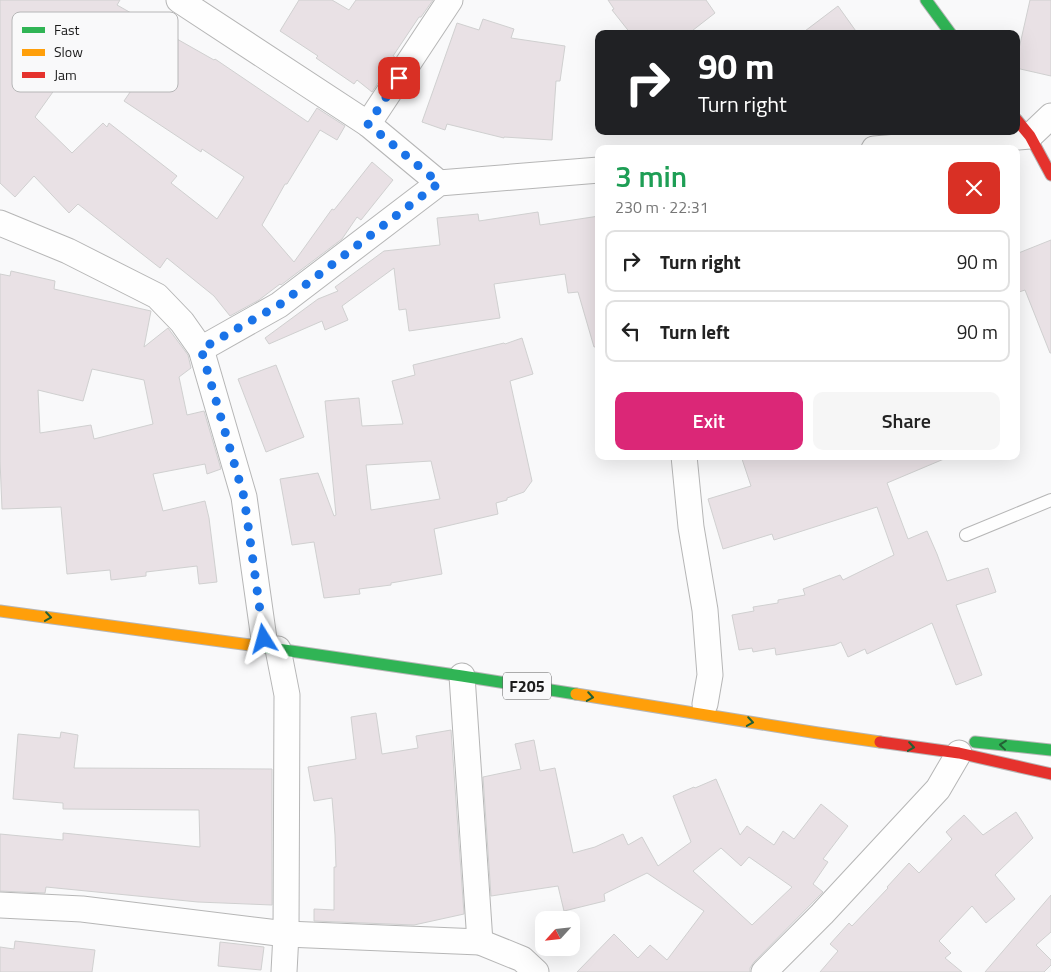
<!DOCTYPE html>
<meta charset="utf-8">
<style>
:root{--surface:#fff;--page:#f6f6f6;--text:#222;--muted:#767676;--line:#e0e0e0;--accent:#db2777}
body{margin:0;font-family:"Titillium Web",sans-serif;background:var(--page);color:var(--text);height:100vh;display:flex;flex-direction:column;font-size:19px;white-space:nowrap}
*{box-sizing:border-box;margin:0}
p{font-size:16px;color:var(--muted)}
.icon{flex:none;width:28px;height:28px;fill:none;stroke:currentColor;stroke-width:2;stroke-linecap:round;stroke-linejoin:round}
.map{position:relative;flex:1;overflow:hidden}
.details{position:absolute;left:595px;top:145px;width:425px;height:315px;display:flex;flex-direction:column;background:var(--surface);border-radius:10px;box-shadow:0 5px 20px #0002}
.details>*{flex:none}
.banner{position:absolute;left:595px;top:30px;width:425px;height:105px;border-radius:10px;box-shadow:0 5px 20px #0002;background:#202124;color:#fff;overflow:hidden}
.needle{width:32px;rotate:243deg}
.controls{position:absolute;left:535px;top:911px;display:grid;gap:10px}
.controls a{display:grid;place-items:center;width:45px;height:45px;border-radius:10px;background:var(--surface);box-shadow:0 5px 20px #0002;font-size:25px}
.pin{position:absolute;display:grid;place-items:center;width:42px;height:42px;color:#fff;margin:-21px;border-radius:10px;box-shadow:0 2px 8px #0006}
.me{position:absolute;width:55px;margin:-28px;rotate:352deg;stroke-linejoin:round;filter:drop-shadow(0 0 4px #0008)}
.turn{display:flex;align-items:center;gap:18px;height:105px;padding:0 20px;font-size:22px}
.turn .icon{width:65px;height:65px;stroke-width:2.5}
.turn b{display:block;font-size:35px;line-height:42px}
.round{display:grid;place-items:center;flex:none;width:52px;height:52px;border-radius:10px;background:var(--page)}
.head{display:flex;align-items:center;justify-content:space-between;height:85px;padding:0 20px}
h1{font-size:30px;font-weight:600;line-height:38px;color:#1e9e55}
.action{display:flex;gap:10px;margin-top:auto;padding:10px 20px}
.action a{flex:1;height:58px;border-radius:10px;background:var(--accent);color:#fff;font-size:20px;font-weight:600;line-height:58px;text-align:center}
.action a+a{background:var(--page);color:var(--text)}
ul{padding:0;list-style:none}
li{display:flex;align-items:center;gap:15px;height:62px;margin:0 10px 8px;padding:0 10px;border:2px solid var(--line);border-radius:10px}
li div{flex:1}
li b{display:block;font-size:19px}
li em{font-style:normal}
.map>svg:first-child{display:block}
.building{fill:#e9e1e5;stroke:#d0d0d0;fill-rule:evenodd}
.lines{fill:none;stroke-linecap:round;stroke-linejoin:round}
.lane-casing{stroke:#b6b6b6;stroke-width:14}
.street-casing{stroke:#b6b6b6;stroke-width:27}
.fast-casing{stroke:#b6b6b6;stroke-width:13}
.slow-casing{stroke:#b6b6b6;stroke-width:13}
.jam-casing{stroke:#b6b6b6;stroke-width:13}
.lane{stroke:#fefefe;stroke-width:12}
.street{stroke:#fefefe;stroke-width:25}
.fast{stroke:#30b455;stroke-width:11}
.slow{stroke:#ff9f0a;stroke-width:11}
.jam{stroke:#e5322d;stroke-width:11}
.oneway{stroke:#246035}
.route{stroke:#1a73e8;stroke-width:9;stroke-dasharray:0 16.2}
.labels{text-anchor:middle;stroke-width:4;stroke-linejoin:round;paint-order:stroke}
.shield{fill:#f9f9fa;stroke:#5e5e5e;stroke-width:1}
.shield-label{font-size:16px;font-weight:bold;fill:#1b1b1b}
.key{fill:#f9f9fa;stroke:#b6b6b7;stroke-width:1}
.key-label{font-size:14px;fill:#1b1b1b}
</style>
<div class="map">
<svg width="1051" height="972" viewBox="0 0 1051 972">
<rect width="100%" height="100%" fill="#f9f9fa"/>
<g class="building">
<path d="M 0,0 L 120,0 L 117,5 L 214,60 L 215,59 L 308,122 L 317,108 L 345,126 L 337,140 L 320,130 L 287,184 L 285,184 L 262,225 L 294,262 L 332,209 L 334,210 L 372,162 L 393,180 L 361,220 L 357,217 L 342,239 L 281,285 L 280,284 L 259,300 L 230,316 L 214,296 L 167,258 L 160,268 L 78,204 L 69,213 L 34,176 L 15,197 L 0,183 ZM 91,52 L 139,79 L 124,101 L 201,152 L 202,149 L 244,177 L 217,219 L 171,183 L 177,176 L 109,123 L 107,127 L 103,123 L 72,153 L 35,117 L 60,82 L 71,88 Z"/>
<path d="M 299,0 L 332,0 L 349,10 L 356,0 L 433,0 L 421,17 L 419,17 L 393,56 L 395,57 L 372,92 L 357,80 L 354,84 L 316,58 L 318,56 L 280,31 Z"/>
<path d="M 608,0 L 706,0 L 715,13 L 688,34 L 631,34 L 612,10 L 614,9 Z"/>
<path d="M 1030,0 L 1051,0 L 1051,76 L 1016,68 L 1016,62 Z"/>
<path d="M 838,6 L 858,34 L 801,34 Z"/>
<path d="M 483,19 L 514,29 L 511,38 L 565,46 L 560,81 L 556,81 L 552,140 L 504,137 L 504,138 L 447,124 L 445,130 L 422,122 L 457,23 L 479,30 Z"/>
<path d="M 538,212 L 540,225 L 599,216 L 599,346 L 594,347 L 578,292 L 568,293 L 565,274 L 494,284 L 500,318 L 409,331 L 406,309 L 399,310 L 394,268 L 342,306 L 348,320 L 325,330 L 322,321 L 269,344 L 265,338 L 318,299 L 338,291 L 335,287 L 384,251 L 440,245 L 437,218 L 478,214 L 479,221 Z"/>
<path d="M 1051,240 L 1051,353 L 1050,353 L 1025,290 L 1016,293 L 1016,254 Z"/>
<path d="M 11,271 L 55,281 L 54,289 L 151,311 L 144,347 L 168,328 L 188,355 L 191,368 L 179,377 L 187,415 L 204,411 L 221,469 L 207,474 L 205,464 L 153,474 L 163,511 L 205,501 L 209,518 L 217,582 L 199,584 L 197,566 L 146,572 L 146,576 L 111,580 L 110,570 L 67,574 L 61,507 L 2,509 L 0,460 L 0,274 L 10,276 ZM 92,369 L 144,380 L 153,424 L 94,439 L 91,425 L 40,433 L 38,390 L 83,401 Z"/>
<path d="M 522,338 L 533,374 L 510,381 L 532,481 L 524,492 L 507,498 L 507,500 L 496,503 L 498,514 L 434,529 L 442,574 L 391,583 L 391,585 L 359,589 L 360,594 L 324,598 L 314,542 L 292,545 L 280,479 L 318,473 L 334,516 L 336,515 L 325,401 L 359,398 L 362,426 L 403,424 L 392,381 L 415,375 L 413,365 L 504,343 L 505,344 ZM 431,461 L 440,499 L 371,510 L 366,465 Z"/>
<path d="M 276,365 L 304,437 L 266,452 L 238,379 Z"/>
<path d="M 741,456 L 951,456 L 887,483 L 908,539 L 927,531 L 937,554 L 947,581 L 988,568 L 996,592 L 956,605 L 982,675 L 956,685 L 932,623 L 867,654 L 865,649 L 848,657 L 841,642 L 835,645 L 776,655 L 775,648 L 753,652 L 752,648 L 739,650 L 732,615 L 754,611 L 753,607 L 778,603 L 778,600 L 805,595 L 803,589 L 840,575 L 843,580 L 894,555 L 877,507 L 774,540 L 772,534 L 723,549 L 708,499 L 751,486 Z"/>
<path d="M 376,713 L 382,754 L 418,748 L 416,736 L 451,730 L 464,914 L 414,925 L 314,921 L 314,909 L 334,910 L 334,867 L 336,867 L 335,835 L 332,798 L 314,801 L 308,767 L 356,759 L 351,717 Z"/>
<path d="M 61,732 L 78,735 L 74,768 L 272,769 L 272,905 L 198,902 L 46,887 L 45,893 L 0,891 L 0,834 L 63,840 L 63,833 L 200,847 L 199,810 L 63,809 L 63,803 L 13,799 L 18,734 L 60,738 Z"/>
<path d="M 534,740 L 540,771 L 555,768 L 573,853 L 595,847 L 623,834 L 628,845 L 642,837 L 658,866 L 691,842 L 673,796 L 694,787 L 695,788 L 716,779 L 740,835 L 747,826 L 774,845 L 783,831 L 794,839 L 821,804 L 848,826 L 823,859 L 828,862 L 813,884 L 823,892 L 754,962 L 750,968 L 750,972 L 577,972 L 614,934 L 638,958 L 650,945 L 667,960 L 704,911 L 647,873 L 604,894 L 605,901 L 564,911 L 558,886 L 491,896 L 483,777 L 521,769 L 515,744 ZM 721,848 L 741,866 L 749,857 L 792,887 L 752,925 L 693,871 Z"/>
<path d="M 1016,812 L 1033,838 L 995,875 L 1015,899 L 986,923 L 972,906 L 939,941 L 951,953 L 945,958 L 962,972 L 820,972 L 838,951 L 830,944 L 849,923 L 852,926 L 888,888 L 887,887 L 909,863 L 919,873 L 952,839 L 946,832 L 964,815 L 983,835 Z"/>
<path d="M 1051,895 L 1051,932 L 1036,945 L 1051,960 L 1051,965 L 1044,972 L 985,972 Z"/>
<path d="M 15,941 L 95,950 L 92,972 L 0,972 L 0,947 L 14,949 Z"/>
<path d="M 220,942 L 264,947 L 261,970 L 218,966 Z"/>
</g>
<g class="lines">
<g class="lane-casing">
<path id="lane" d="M 966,535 L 1051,500"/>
</g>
<g class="street-casing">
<g id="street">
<path d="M 179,0 L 368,124 L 439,183"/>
<path d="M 368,124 L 450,0"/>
<path d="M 874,149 L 1030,136 L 1051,116"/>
<path d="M 0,223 L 68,251 L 157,296 L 182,322 L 201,349 L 244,497 L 264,639"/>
<path d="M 201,349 L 279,305 L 439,183 L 599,170"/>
<path d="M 684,456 L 691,527 L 705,610 L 710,675 L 705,704"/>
<path d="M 278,649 L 287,695 L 286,934 L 284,972"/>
<path d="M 462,676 L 480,942"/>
<path d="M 0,905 L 82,909 L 286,934 L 480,942 L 522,959 L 536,972"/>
<path d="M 764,972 L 822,914 L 938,789 L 959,753"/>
</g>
</g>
<g class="fast-casing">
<g id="fast">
<path d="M 926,0 L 951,34"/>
<path d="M 250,645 L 462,676 L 576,694"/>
<path d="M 975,742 L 1051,750"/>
</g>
</g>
<g class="slow-casing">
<g id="slow">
<path d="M 0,611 L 250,645"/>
<path d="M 576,694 L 818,733 L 880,742"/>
</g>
</g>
<g class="jam-casing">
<g id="jam">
<path d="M 1016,119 L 1030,136 L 1051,175"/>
<path d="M 880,742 L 959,753 L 1051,774"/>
</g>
</g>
<use href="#lane" class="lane"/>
<use href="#street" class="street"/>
<use href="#fast" class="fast"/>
<use href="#slow" class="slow"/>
<use href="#jam" class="jam"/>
</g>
<defs><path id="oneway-chevron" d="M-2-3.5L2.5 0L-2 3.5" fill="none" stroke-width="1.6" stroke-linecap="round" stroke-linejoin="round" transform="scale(1.25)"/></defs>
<g class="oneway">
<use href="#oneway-chevron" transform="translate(48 617) rotate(8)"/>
<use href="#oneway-chevron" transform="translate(590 697) rotate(9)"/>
<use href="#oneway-chevron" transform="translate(750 722) rotate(9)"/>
<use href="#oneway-chevron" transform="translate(1003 745) rotate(-174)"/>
<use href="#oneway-chevron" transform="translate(911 747) rotate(8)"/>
</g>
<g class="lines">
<path class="route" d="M 264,639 L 244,497 L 201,349 L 279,305 L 439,183 L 368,124 L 399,78"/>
</g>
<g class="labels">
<rect class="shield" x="503" y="672.5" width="48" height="27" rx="4"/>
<g class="shield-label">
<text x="527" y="692">F205</text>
</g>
</g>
<rect x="12" y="12" width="166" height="80" rx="8" class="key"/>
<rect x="22" y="27" width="23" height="6" fill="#30b455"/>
<rect x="22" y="49" width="23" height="7" fill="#ff9f0a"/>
<rect x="22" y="72" width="23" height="6" fill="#e5322d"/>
<g class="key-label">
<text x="54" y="35">Fast</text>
<text x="54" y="57">Slow</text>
<text x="54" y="80">Jam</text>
</g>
</svg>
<div class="controls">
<a><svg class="needle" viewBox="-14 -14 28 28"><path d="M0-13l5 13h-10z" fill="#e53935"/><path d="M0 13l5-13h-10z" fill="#767676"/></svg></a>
</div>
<div class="pin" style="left:399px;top:78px;background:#d93025"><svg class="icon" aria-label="arrive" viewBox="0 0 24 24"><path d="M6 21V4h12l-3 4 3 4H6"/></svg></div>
<svg class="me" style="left:264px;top:639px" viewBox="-20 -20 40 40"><path d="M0-17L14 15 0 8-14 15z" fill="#1a73e8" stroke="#fff" stroke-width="4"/></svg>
<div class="banner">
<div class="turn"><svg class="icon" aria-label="right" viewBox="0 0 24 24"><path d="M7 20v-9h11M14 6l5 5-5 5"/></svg><div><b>90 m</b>Turn right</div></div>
</div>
<section class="details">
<div class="head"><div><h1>3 min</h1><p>230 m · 22:31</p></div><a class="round" style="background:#d93025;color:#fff"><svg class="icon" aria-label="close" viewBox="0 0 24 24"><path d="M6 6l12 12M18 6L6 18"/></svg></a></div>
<ul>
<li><svg class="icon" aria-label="right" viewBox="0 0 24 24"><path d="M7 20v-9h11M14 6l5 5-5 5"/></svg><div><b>Turn right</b></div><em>90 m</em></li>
<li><svg class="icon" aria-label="left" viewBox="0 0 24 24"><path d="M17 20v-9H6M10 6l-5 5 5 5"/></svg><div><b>Turn left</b></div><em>90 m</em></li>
</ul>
<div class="action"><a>Exit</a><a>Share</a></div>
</section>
</div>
